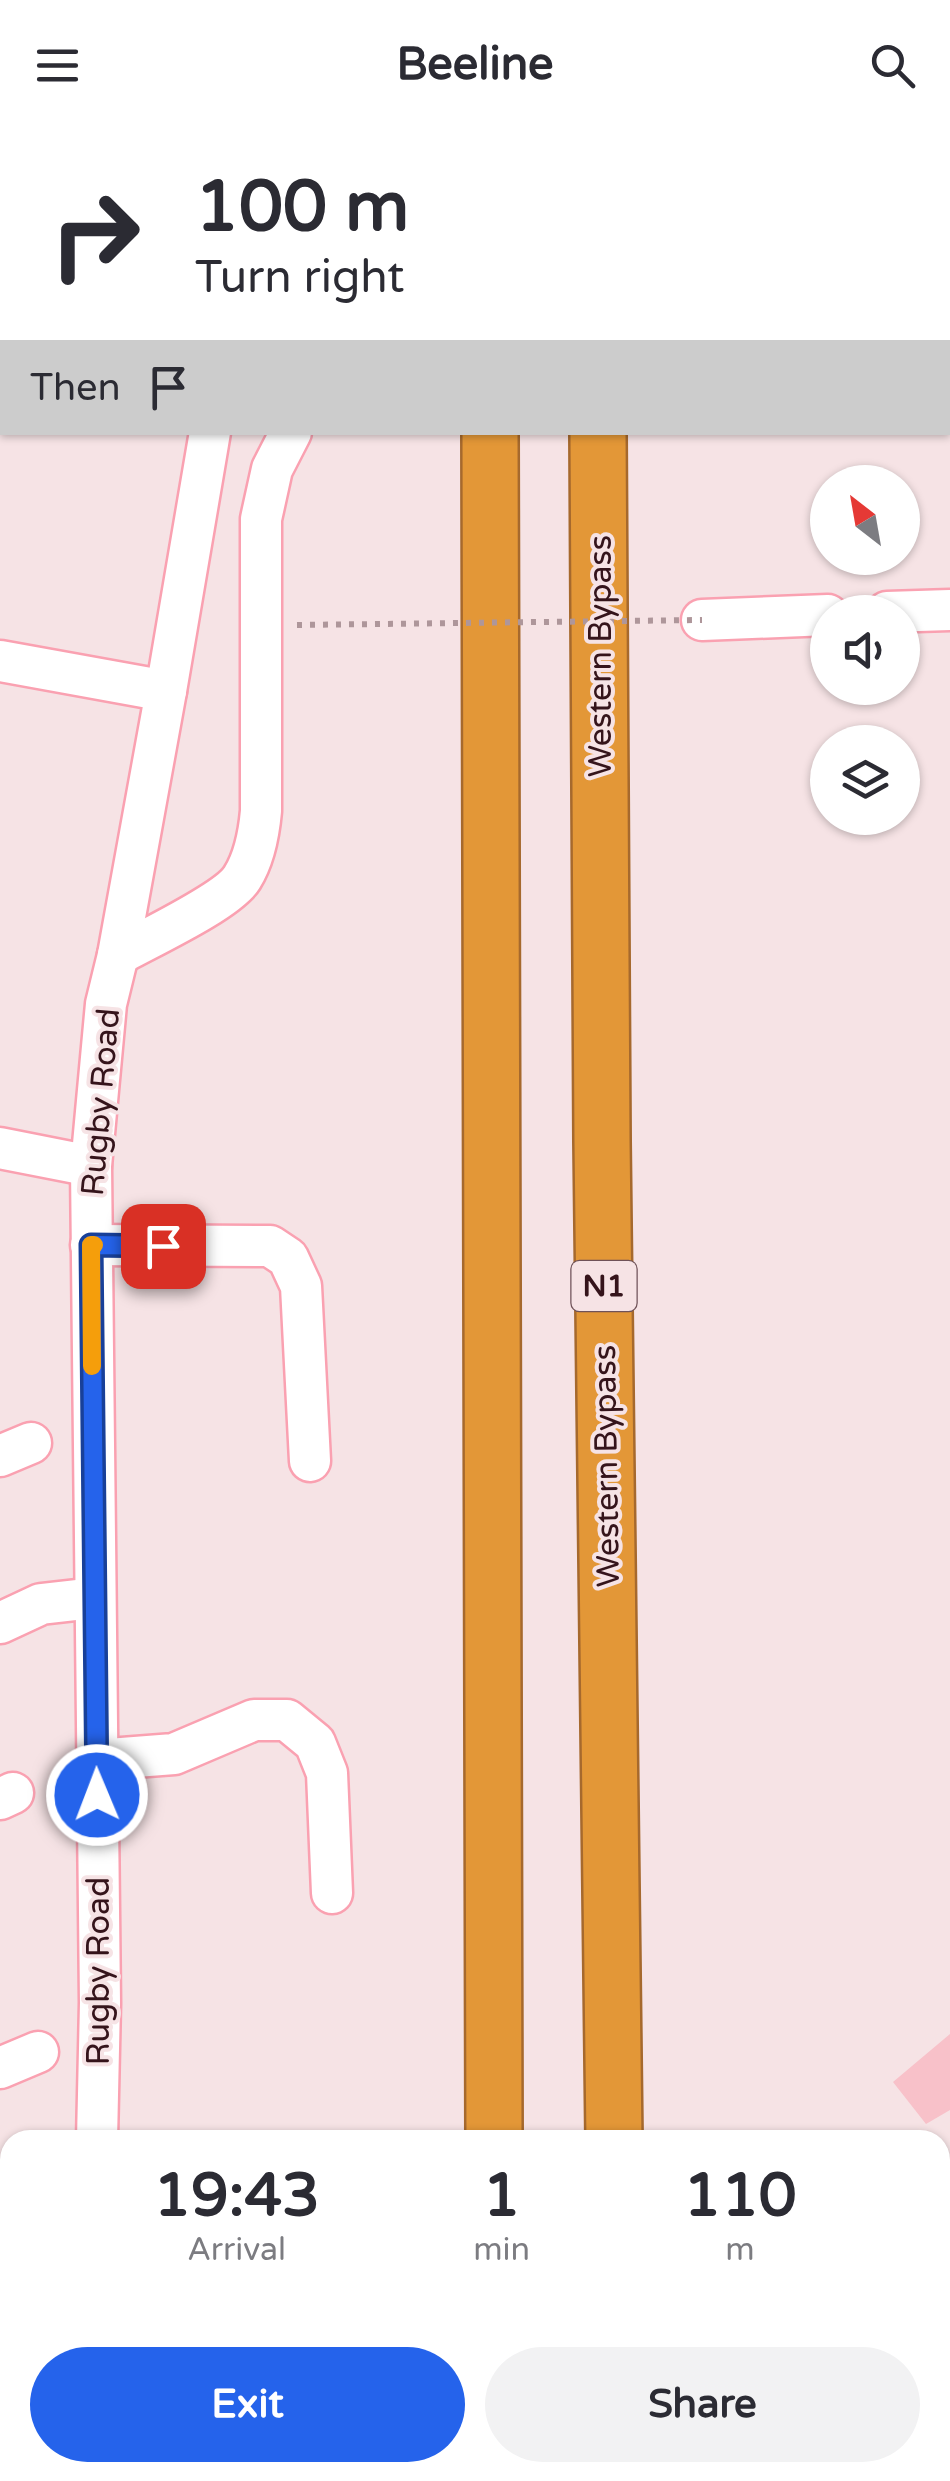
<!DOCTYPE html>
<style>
:root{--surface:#fff;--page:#f2f2f3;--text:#2b2b33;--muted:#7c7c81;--accent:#2563eb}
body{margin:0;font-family:"Varela Round",sans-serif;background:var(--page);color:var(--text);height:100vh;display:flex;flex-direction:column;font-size:38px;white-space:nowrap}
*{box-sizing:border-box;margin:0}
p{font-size:32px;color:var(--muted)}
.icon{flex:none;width:55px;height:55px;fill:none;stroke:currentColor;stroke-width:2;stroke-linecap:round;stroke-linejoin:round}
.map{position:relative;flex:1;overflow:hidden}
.side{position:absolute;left:0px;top:2000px;width:950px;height:352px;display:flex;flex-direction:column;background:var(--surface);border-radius:30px 30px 0 0;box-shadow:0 2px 8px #0004}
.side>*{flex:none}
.hud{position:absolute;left:0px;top:0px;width:950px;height:305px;box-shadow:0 2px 8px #0004;background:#fff;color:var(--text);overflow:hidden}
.needle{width:65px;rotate:329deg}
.tools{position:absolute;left:810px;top:335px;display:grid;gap:20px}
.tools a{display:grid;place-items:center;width:110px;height:110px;border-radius:50%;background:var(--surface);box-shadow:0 2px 8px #0004;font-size:50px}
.pin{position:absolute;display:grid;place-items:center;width:85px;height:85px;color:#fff;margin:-42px;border-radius:20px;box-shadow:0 5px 15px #0006}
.me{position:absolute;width:110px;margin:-55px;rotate:359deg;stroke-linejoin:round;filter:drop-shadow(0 0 8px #0008)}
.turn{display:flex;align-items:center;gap:35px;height:210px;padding:0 30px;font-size:45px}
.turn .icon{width:130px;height:130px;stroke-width:2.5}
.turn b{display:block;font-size:70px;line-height:85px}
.then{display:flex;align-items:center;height:95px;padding:0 30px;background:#0003;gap:20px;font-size:38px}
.eta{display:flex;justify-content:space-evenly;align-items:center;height:170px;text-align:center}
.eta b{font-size:60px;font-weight:800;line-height:70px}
.cta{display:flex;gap:20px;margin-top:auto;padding:20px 30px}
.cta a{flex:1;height:115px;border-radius:60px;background:var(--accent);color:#fff;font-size:40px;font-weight:800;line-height:115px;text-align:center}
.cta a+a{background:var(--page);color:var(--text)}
header{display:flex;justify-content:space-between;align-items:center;height:130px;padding:0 30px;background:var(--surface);font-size:45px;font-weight:800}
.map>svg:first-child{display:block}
.building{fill:#f8c1c9}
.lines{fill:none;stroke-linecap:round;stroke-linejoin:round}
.minor-casing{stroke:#faa1b1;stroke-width:45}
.highway-casing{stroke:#a6692d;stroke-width:60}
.minor{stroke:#fff;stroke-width:40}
.highway{stroke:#e39737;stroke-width:55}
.path-bridge{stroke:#ae969a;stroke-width:6;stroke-dasharray:5 8;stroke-linecap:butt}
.route-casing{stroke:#184099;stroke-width:25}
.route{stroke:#2563eb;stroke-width:18}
.slow{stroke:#f59e0b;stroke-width:18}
.labels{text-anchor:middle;stroke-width:8;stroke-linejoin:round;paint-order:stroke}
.shield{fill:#f6e3e5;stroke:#6f5258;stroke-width:2.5}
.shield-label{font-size:30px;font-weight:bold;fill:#35141b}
.street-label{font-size:32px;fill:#35141b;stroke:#f6e3e5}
</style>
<header><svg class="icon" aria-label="menu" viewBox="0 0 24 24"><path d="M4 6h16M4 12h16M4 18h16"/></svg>Beeline<svg class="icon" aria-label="search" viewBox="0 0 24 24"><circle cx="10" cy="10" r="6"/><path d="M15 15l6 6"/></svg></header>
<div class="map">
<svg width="950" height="2351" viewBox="0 0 950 2351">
<rect width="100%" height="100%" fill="#f6e3e5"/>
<path class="building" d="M 950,1904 L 950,1980 L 926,1994 L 893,1952 Z"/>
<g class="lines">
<g class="minor-casing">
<g id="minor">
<path d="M 262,2 L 263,0"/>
<path d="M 887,482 L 950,480"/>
<path d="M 702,490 L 828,485"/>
<path d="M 0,531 L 166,561"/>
<path d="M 118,825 C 146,809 227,772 242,748 C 254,729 259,703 261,681 L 261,389 L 272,339 L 291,302"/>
<path d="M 0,1018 L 91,1036"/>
<path d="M 91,1115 L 270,1116 L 288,1128 L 301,1156 L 310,1331"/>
<path d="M 0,1326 L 31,1313"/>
<path d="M 0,1493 L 41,1474 L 94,1468"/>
<path d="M 96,1630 L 174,1624 L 254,1590 L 287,1590 L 315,1613 L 327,1643 L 332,1763"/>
<path d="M 0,1669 L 13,1663"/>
<path d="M 0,1938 L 38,1922"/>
<path d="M 97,2010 L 100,1873 L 91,1036 L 106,874 L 118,825 L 166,561 L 210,302"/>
<path d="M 940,2060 L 950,2060"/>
<path d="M 0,2123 L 10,2119"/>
<path d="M 0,2266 L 10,2266"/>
<path d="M 77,2351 L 78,2342"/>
</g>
</g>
<g class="highway-casing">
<g id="highway">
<path d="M 488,0 L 488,2"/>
<path d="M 597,0 L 597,2"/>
<path d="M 490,302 L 494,2010"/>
<path d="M 598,302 L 602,1011 L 614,2010"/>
<path d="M 526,2342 L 527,2351"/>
<path d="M 618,2342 L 618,2351"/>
</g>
</g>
<use href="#minor" class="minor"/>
<use href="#highway" class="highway"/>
<path class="path-bridge" d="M 297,495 L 702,490"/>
</g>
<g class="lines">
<g class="route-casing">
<path id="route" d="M 97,1665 L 91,1115 L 163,1116"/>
</g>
<use href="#route" class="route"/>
<path class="slow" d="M 92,1236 L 91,1115 L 94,1115"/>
</g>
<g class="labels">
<rect class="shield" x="571.5" y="1131" width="65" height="50" rx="8"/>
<g class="shield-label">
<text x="604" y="1166">N1</text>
</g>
<g class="street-label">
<text transform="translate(600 526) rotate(-90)" y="11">Western Bypass</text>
<text transform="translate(100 972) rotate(-85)" y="11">Rugby Road</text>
<text transform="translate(606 1336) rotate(-91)" y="11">Western Bypass</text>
<text transform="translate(98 1841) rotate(-90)" y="11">Rugby Road</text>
</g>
</g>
</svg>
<div class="tools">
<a><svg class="needle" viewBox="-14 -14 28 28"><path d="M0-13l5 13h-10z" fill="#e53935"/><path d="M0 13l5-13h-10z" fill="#7c7c81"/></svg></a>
<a><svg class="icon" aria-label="sound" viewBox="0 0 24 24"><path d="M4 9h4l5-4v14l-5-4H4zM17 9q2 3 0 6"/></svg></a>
<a><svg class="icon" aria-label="layers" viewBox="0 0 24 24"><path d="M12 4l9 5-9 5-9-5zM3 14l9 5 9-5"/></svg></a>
</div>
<div class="pin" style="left:163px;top:1116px;background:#d93025"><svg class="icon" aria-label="arrive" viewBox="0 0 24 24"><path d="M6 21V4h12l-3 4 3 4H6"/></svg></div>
<svg class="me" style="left:97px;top:1665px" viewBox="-20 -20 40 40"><circle r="17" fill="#2563eb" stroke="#fff" stroke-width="3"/><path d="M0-11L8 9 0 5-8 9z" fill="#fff"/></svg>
<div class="hud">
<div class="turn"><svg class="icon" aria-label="right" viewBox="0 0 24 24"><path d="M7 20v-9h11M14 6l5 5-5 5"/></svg><div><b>100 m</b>Turn right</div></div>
<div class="then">Then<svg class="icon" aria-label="arrive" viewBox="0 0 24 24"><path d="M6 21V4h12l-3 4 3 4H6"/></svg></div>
</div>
<section class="side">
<div class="eta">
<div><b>19:43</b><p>Arrival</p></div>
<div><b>1</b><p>min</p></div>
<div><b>110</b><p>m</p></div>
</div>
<div class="cta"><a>Exit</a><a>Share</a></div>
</section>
</div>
